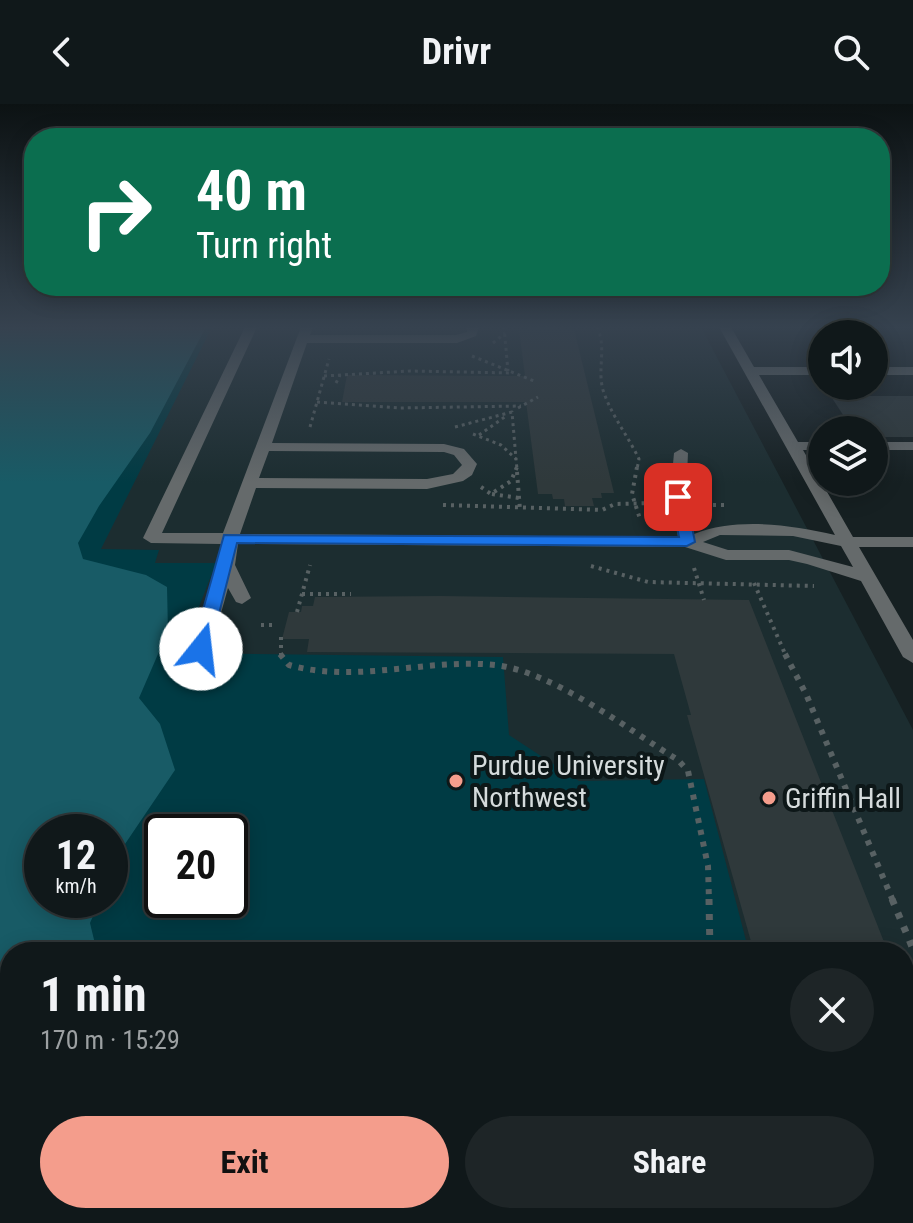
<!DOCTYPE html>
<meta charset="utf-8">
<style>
:root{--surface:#10181a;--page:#1e2527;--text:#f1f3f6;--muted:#9ca0a2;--line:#303739;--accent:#f49d8c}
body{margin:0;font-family:"Roboto Condensed",sans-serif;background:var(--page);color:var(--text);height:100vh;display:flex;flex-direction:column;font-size:30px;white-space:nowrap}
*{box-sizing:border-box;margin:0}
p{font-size:26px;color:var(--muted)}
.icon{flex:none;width:44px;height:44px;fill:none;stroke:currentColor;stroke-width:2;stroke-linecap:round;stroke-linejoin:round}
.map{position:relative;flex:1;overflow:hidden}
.side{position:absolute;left:0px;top:838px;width:914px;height:282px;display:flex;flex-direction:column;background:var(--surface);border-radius:32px 32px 0 0;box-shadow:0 4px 20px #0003,0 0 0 2px var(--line)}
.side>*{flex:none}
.guide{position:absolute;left:24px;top:24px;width:866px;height:168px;border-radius:32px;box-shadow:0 4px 20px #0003,0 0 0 2px var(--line);background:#0b6e4f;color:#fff;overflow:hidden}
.controls{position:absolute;left:808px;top:216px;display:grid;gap:16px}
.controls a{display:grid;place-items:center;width:80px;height:80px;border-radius:50%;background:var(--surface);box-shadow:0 4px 20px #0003,0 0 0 2px var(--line);font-size:40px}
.speed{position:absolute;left:24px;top:710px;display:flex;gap:16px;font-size:40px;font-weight:700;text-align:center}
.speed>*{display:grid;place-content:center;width:104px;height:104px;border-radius:50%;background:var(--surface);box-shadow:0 4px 20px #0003,0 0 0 2px var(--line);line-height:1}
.speed small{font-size:20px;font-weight:400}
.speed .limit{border:4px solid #111;border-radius:12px;background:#fff;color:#111}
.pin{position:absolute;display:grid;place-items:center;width:68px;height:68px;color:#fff;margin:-34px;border-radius:16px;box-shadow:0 4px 12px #0006}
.me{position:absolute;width:88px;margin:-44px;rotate:16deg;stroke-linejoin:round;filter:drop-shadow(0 0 6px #0008)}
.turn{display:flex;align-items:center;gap:28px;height:168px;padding:0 40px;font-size:36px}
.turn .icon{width:104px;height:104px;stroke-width:2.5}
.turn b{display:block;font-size:56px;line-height:68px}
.round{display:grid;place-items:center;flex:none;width:84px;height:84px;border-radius:42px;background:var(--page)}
.summary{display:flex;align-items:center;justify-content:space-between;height:136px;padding:0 40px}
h1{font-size:48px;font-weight:700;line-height:60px}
.cta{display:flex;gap:16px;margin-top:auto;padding:16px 40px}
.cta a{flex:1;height:92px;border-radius:48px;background:var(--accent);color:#111;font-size:32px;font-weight:700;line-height:92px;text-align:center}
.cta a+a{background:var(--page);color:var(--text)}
header{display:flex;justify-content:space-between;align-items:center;height:104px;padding:0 40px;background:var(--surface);font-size:36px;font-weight:700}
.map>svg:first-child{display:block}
.built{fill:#1c2d30;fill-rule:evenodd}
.green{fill:#003b44;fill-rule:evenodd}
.forest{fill:#185b66}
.building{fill:#2f393b}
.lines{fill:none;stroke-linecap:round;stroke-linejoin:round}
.path-far3{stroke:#586163;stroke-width:3;stroke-dasharray:3 4;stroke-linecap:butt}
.path-far2{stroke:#586163;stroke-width:4;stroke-dasharray:3 5;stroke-linecap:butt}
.path-far1{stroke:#586163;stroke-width:6;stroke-dasharray:5 7;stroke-linecap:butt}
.path{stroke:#586163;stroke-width:7;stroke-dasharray:6 9;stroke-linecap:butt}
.minor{fill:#656a6b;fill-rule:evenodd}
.route{fill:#1a73e8;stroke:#114b97;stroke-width:2}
.poi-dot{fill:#f49d8c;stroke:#0d1718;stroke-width:3}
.labels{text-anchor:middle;stroke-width:8;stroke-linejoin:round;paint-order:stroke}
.poi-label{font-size:28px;fill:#d5dbdc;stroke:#0d1718;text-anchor:start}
</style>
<header><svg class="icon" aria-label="back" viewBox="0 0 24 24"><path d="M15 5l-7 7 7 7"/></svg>Drivr<svg class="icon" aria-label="search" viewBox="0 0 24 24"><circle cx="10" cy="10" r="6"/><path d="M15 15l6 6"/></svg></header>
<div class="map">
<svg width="913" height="1119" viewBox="0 0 913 1119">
<rect width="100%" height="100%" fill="#162022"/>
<path class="built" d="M 0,223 L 701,223 L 913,626 L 913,1119 L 0,1119 ZM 42,728 L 110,728 L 110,796 L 42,796 ZM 162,728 L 230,728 L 230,796 L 162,796 ZM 10,848 L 904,848 L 904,1110 L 10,1110 Z"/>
<path class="green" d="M 0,223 L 212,223 L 101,445 L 159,446 L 155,459 L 216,459 L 181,549 L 503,553 L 509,631 L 579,677 L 704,675 L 749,848 L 10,848 L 10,1110 L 817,1110 L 819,1119 L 0,1119 ZM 42,728 L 110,728 L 110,796 L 42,796 ZM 162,728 L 230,728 L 230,796 L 162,796 Z"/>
<path class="forest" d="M 0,223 L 206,223 L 150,329 L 99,402 L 78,439 L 83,455 L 146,471 L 167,483 L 168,527 L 139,594 L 160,620 L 175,666 L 123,743 L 110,773 L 110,728 L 42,728 L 42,796 L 100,796 L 90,819 L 97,848 L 10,848 L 10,1110 L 56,1110 L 52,1119 L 0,1119 Z"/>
<g class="building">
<path d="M 529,223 L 574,225 L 614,389 L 601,389 L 602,394 L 592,394 L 594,402 L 565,402 L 564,395 L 553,395 L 552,390 L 538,390 L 526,298 L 342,298 L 347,271 L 525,272 L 519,225 L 529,225 Z"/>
<path d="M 837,292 L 913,292 L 913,333 L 874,333 L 874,326 L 853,326 L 832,294 L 838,294 Z"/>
<path d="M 440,492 L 749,496 L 888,848 L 754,848 L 687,611 L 691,611 L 674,550 L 307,548 L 309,535 L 282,535 L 289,508 L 301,508 L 302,502 L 313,502 L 315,493 Z"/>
</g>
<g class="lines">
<g class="path-far3">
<path d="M 504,223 L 508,267"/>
<path d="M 597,223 C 607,243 597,265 603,286 C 611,311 628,332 639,355 L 637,365"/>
<path d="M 493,239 L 505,229"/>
<path d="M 472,252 L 534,277"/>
<path d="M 324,272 L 410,267 L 513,269"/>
<path d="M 336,279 L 340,271"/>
<path d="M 317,298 L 399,304 L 521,302"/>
<path d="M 518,304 L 538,293"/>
<path d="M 310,323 L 329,255"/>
<path d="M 455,323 L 512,308 L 516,355"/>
<path d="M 473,330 L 501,341 L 516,355 L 517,365"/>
<path d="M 479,331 L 506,312"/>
</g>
<g class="path-far2">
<path d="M 637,363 L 632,390 L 640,415"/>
<path d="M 517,368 L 520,406"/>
<path d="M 481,383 L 491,390 L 511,377 L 517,363"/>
<path d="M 492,390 L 519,394"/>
<path d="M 443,401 L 602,406 L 615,400 L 656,399"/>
<path d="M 705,401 L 727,401"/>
<path d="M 591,462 L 648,478 L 814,482"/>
<path d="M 694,464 L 704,496"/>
<path d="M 754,479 L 786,552"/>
<path d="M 302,490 L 351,490"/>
<path d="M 297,508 L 310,461"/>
<path d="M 261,521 L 276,521"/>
<path d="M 281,552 L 281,529"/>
</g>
<g class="path-far1">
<path d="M 280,550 L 289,561 C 356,580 427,554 495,561 C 552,567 629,626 678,656 L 688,667 L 708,762 L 709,797"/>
<path d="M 785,550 L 806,590 L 893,797"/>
</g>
<g class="path">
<path d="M 709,795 L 710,848"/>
<path d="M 892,795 L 913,845"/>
<path d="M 767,1110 L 773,1119"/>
</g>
<g class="minor">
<path d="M 245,223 L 257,223 L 162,429 L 223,429 L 301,223 L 313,223 L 310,231 L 456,231 L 467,228 L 467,223 L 479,223 L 476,232 L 457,239 L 307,239 L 272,339 L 444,340 L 464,345 L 477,360 L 472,371 L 463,377 L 427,385 L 256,384 L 240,430 L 678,433 L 670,393 L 674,349 L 681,345 L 688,349 L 686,393 L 694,430 C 738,413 790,421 835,431 L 719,223 L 731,223 L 754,263 L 822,263 L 822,271 L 759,271 L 798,338 L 822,338 L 822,346 L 803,346 L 853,433 L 913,433 L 913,443 L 859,443 L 913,536 L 913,559 L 903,553 L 861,477 L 807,460 L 789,456 L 726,456 L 685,443 L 238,440 L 235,461 L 251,494 L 242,500 L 236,498 L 228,484 L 211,545 L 201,551 L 194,549 L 191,545 L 217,461 L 221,440 L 151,439 L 143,434 ZM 269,347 L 444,348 L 454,351 L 462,361 L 453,370 L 427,375 L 259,374 ZM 720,431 L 793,432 L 841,442 L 853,463 L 789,446 L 728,446 L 703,438 Z"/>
<rect x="874" y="263" width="39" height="8"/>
<rect x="874" y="338" width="39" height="8"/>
</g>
</g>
<linearGradient id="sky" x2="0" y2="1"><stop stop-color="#0c1213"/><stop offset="0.59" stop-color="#36424f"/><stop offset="1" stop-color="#36424f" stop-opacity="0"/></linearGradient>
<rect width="913" height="379" fill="url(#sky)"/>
<path class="route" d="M 678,388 L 686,393 L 695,438 L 687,442 L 237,439 L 210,545 L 201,550 L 192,545 L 224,431 L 679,433 L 671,393 Z"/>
<g class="poi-dot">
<circle cx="456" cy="677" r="8"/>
<circle cx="769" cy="694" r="8"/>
</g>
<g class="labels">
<g class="poi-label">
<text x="472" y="671">Purdue University<tspan x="472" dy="32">Northwest</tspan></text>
<text x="785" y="704">Griffin Hall</text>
</g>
</g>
</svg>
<div class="controls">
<a><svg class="icon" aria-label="sound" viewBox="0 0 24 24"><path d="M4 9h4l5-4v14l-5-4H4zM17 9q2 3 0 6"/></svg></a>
<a><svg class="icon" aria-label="layers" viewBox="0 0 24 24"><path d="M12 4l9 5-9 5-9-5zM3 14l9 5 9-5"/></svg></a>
</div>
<div class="speed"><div>12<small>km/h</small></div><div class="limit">20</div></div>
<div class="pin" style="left:678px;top:393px;background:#d93025"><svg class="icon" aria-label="arrive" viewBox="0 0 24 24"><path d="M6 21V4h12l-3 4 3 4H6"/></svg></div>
<svg class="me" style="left:201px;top:545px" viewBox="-20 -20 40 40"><circle r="19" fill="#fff"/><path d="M0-13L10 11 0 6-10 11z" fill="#1a73e8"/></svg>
<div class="guide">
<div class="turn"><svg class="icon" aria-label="right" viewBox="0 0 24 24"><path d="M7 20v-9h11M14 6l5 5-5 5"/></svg><div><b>40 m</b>Turn right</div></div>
</div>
<section class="side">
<div class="summary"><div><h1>1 min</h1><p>170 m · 15:29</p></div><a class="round"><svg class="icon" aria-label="close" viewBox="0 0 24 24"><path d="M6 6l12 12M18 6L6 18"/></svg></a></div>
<div class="cta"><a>Exit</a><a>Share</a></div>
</section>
</div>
